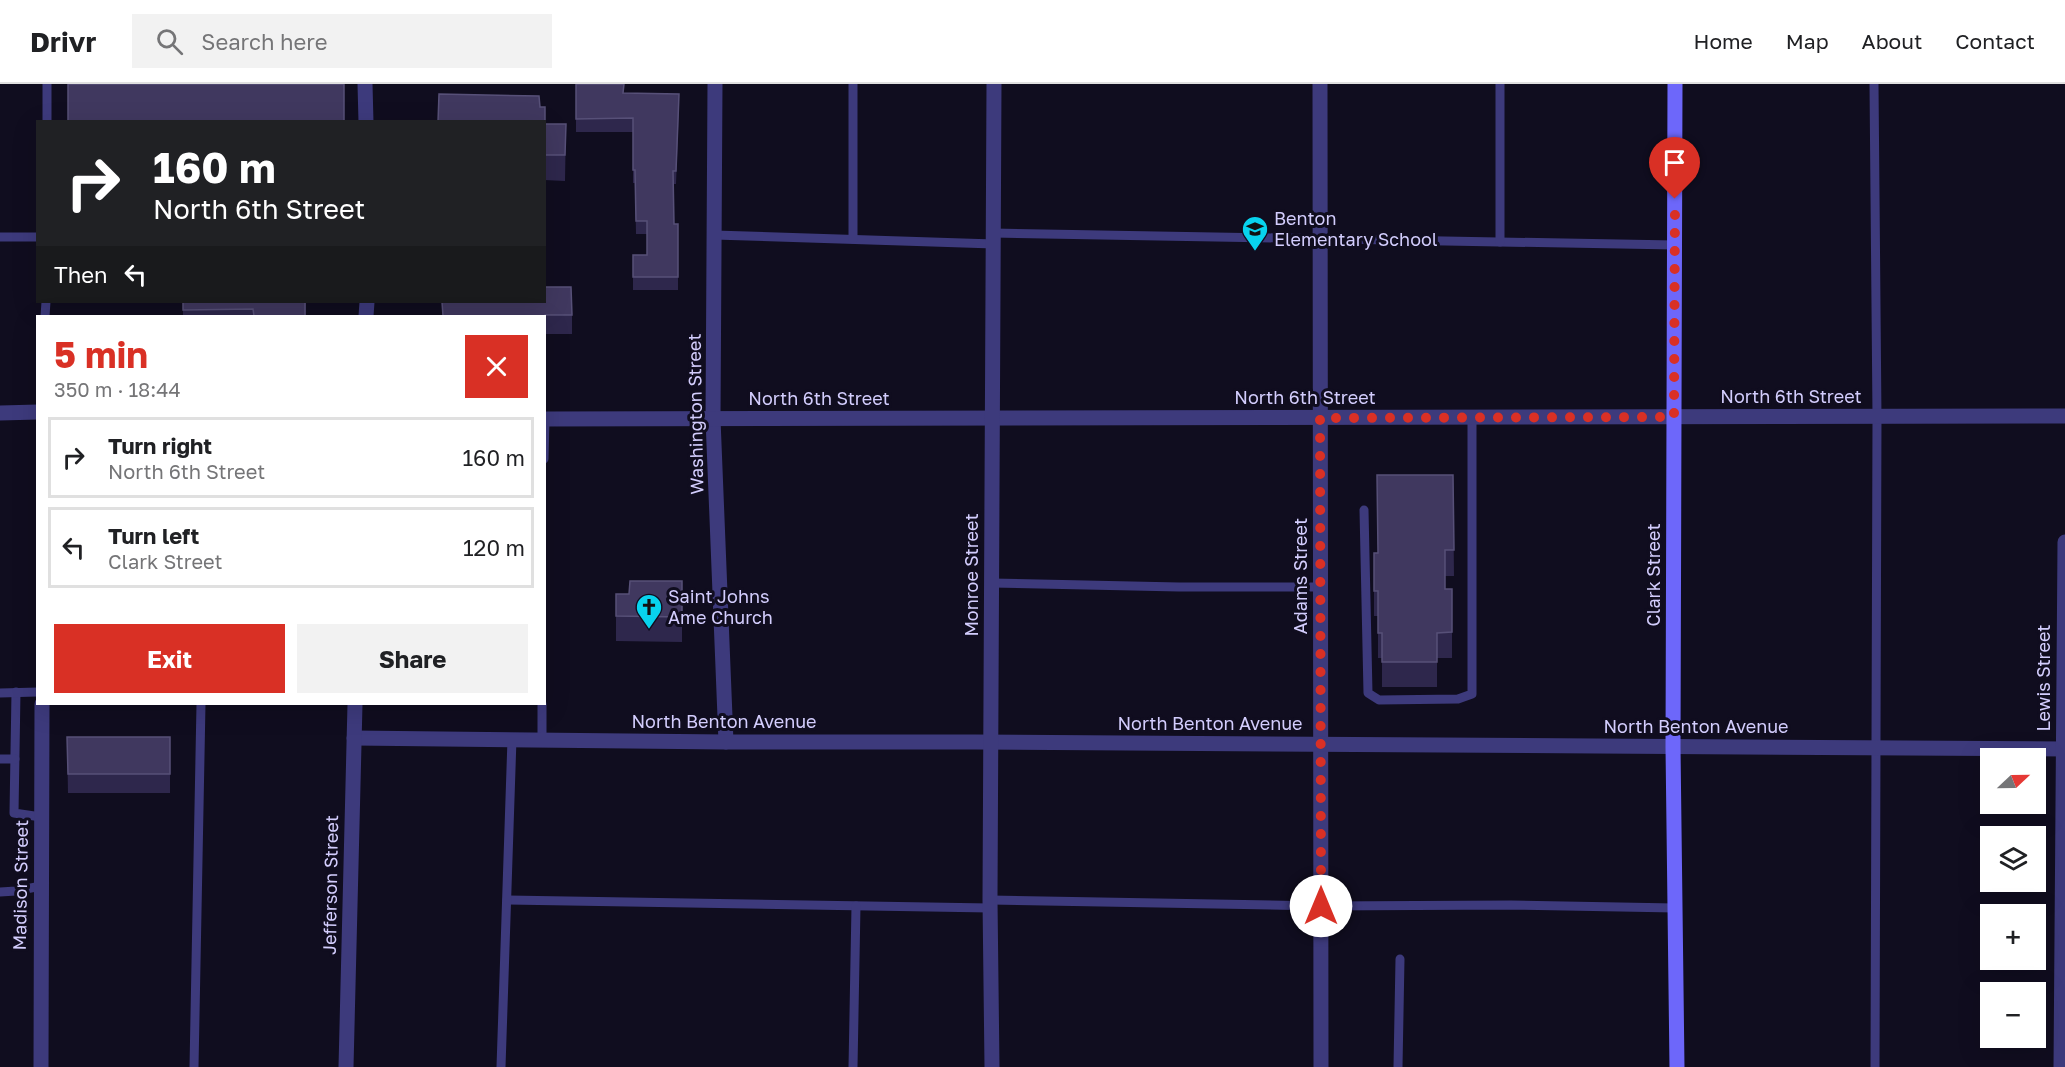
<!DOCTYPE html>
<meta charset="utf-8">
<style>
:root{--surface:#fff;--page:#f2f2f2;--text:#202124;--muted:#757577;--line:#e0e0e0;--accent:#d93025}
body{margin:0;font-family:"Golos Text",sans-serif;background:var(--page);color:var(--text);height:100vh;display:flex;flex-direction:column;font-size:22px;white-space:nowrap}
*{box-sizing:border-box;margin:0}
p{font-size:20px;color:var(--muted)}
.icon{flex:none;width:33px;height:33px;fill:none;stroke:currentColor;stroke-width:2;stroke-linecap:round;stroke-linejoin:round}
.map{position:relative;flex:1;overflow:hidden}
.sheet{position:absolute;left:36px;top:231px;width:510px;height:390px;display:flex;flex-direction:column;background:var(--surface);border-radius:0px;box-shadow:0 6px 24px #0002}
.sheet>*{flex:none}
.guide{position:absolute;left:36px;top:36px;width:510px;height:183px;border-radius:0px;box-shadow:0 6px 24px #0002;background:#202124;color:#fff;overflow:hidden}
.needle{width:39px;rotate:68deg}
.controls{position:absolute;left:1980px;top:664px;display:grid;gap:12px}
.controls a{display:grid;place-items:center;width:66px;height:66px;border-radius:0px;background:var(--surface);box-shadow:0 6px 24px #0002;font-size:30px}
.pin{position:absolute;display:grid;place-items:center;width:51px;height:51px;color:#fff;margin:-62px -26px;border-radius:50% 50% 50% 0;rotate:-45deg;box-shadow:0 0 6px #0007}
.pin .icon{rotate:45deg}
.me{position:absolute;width:66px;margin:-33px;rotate:0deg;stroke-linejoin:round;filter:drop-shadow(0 0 4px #0008)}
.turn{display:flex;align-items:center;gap:21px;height:126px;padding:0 18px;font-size:27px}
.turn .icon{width:78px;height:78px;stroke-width:2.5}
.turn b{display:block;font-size:42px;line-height:51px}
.then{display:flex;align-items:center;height:57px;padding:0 18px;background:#0003;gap:12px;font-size:22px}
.round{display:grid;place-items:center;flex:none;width:63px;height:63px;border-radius:0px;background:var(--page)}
.headline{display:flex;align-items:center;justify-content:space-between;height:102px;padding:0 18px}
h1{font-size:36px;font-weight:700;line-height:45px;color:var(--accent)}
.action{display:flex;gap:12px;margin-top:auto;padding:12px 18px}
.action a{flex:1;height:69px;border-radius:0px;background:var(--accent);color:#fff;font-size:24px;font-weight:700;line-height:69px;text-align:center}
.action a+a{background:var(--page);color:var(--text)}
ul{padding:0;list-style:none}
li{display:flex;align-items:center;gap:18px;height:81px;margin:0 12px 9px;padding:0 6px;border:3px solid var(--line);border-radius:0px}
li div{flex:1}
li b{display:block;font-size:22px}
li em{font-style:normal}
header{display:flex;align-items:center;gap:36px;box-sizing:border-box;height:84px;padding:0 30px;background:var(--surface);border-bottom:2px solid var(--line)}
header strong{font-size:28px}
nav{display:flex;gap:33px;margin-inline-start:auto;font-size:21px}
.search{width:420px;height:54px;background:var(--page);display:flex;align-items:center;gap:15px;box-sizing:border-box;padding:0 21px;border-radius:0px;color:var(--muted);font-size:22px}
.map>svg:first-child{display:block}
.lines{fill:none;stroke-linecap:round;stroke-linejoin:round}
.service{stroke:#3d3a7c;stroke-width:9}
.minor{stroke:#3d3a7c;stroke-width:15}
.secondary{stroke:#6d67fa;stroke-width:15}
.wall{fill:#2e274c}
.building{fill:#40385f;stroke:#575078;stroke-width:1.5}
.route{stroke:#d93025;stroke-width:10;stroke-dasharray:0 18}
.labels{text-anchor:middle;stroke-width:6;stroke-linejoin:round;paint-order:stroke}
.poi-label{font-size:18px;fill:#d3cdfd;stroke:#100d1f;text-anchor:start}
.street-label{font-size:18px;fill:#d3cdfd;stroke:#100d1f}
</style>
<header>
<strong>Drivr</strong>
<div class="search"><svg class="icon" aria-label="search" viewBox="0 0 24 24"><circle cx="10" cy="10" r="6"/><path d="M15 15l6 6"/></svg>Search here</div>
<nav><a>Home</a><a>Map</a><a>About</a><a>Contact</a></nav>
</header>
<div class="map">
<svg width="2065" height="983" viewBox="0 0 2065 983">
<rect width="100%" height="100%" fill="#100d1f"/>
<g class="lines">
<g class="service">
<path d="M 1874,0 L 1877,333 L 1875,983"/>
<path d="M 47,38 L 47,0"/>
<path d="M 993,149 L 1675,161"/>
<path d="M 714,151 L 994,160"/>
<path d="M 0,153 L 38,153"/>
<path d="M 853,155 L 853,0"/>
<path d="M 1500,158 L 1500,0"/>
<path d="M 45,232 L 46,218"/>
<path d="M 544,375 L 545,335"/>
<path d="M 1364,426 L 1368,609 L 1379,616 L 1458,615 L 1472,610 L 1472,333"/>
<path d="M 992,499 L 1179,503 L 1320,503"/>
<path d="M 16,608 L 14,729 L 41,733"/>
<path d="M 0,609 L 38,608"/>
<path d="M 542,655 L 542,620"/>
<path d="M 0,675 L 15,675"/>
<path d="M 0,808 L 16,807 L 41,802"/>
<path d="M 507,816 L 990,824"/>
<path d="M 990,816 L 1321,822 L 1511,821 L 1675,824"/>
<path d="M 194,983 L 201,620"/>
<path d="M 501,983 L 512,655"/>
<path d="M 853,983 L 856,822"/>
<path d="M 1398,983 L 1400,875"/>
</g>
<g class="minor">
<path d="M 365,0 L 366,38"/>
<path d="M 715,0 L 713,335 L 726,658"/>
<path d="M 1320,0 L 1321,983"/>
<path d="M 366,232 L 367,218"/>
<path d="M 0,329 L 38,328"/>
<path d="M 544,335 L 2065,332"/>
<path d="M 354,654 L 726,658 L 975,658 L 2065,665"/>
<path d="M 41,983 L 42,620"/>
<path d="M 346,983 L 355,620"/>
<path d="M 992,983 L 990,816 L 994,0"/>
<path d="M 2061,983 L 2065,458"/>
</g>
<path class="secondary" d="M 1675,0 L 1673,663 L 1677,983"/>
</g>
<g class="wall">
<path d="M 576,0 L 624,9 L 679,23 L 676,100 L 673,100 L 674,140 L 678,140 L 678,206 L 633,206 L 633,171 L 647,171 L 647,150 L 636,150 L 635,99 L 633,99 L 633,48 L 576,48 Z"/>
<path d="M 439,10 L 539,12 L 540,23 L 545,23 L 545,40 L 566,40 L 565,97 L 544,96 L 544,38 L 438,38 Z"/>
<rect x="183" y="218" width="123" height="14"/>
<path d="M 572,231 L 572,250 L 545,250 L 544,256 L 544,232 L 442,232 Z"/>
<path d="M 1453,391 L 1454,492 L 1445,492 L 1445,505 L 1452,505 L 1452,574 L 1437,574 L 1437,603 L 1382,603 L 1382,574 L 1378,574 L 1378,532 L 1374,532 L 1374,469 L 1378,469 Z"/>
<path d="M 682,497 L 682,558 L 616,557 L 616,510 L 629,510 Z"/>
<path d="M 67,653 L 170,653 L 170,709 L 68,709 Z"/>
</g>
<g class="building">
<rect x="68" y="0" width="276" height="38"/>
<path d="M 576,0 L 624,0 L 623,9 L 679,10 L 676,87 L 673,87 L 674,140 L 678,140 L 678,193 L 633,193 L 633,171 L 647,171 L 647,137 L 636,137 L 635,86 L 633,86 L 633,34 L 576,35 Z"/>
<path d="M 439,10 L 539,12 L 540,23 L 545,23 L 545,40 L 566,40 L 565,71 L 544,71 L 544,38 L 438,38 Z"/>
<path d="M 544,203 L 571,203 L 572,231 L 545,231 L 544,236 L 544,232 L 443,232 L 442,218 L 544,218 Z"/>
<path d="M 183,218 L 305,218 L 305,232 L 254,232 L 253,225 L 183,226 Z"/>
<path d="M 1377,391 L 1453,391 L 1454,466 L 1445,466 L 1445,505 L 1452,505 L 1452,548 L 1437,549 L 1437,578 L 1382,578 L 1382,549 L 1378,549 L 1378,507 L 1374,507 L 1374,469 L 1378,469 Z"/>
<path d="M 630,497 L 682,497 L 682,533 L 616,532 L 616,510 L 629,510 Z"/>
<path d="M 67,653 L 170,653 L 170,690 L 68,690 Z"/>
</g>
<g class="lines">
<path class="route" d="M 1321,822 L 1320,334 L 1674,333 L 1675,115"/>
</g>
<defs>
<g id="school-pin" transform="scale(1.35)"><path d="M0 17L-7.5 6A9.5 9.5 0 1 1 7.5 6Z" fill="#08d3ee" stroke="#100d1f"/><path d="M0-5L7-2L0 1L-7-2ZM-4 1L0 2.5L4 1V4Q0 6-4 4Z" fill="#111"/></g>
<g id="church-pin" transform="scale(1.35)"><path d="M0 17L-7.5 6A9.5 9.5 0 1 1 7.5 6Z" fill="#08d3ee" stroke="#100d1f"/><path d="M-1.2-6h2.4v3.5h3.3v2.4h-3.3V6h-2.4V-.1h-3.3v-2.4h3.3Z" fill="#111"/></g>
</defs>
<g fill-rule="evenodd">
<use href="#school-pin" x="1255" y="145"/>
<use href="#church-pin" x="649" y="523"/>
</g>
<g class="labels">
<g class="poi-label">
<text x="1274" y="141">Benton<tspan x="1274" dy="21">Elementary School</tspan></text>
<text x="668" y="519">Saint Johns<tspan x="668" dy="21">Ame Church</tspan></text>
</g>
<g class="street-label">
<text x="1791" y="319">North 6th Street</text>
<text x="1305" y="320">North 6th Street</text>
<text x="819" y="321">North 6th Street</text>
<text transform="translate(696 330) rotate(-91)" y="6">Washington Street</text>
<text transform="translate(972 491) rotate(-90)" y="6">Monroe Street</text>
<text transform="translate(1654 491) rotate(-90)" y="6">Clark Street</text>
<text transform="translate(1301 492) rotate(-90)" y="6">Adams Street</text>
<text transform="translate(2044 594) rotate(-90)" y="6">Lewis Street</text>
<text x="724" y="644">North Benton Avenue</text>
<text x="1210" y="646">North Benton Avenue</text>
<text x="1696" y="649">North Benton Avenue</text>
<text transform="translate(21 801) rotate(-89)" y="6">Madison Street</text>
<text transform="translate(331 801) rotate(-89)" y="6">Jefferson Street</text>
</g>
</g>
</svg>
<div class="controls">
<a><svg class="needle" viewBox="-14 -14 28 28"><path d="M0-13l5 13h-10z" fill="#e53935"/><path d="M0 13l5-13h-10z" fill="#757577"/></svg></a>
<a><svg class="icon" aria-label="layers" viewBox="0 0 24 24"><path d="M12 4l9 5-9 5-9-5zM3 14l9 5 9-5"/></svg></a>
<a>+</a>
<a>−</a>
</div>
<div class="pin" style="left:1675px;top:115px;background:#d93025"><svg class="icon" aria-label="arrive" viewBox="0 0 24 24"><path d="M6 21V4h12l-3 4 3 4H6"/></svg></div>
<svg class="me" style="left:1321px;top:822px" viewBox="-20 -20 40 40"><circle r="19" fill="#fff"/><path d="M0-13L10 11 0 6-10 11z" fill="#d93025"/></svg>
<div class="guide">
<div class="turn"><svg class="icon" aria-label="right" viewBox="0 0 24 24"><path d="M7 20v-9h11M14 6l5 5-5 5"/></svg><div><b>160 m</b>North 6th Street</div></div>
<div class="then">Then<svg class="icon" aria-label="left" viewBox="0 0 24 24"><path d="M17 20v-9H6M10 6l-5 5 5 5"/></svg></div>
</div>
<section class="sheet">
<div class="headline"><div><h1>5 min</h1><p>350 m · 18:44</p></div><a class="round" style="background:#d93025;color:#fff"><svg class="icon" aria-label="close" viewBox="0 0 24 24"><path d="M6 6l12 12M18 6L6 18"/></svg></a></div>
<ul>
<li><svg class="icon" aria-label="right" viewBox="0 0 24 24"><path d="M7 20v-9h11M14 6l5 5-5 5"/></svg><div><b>Turn right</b><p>North 6th Street</p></div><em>160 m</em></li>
<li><svg class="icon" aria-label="left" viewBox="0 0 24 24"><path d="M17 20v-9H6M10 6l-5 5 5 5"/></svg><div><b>Turn left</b><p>Clark Street</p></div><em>120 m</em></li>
</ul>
<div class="action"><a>Exit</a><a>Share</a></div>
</section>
</div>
